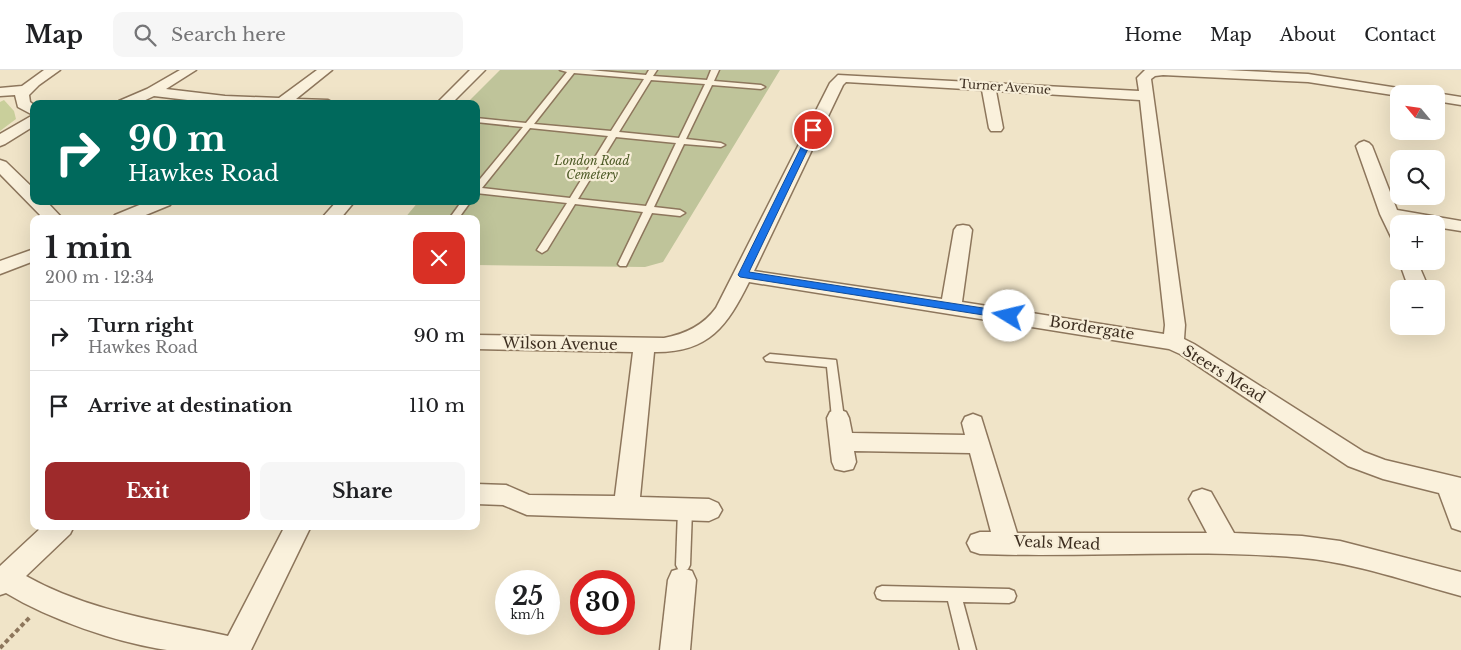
<!DOCTYPE html>
<meta charset="utf-8">
<style>
:root{--surface:#fff;--page:#f6f6f6;--text:#202124;--muted:#757577;--line:#e0e0e0;--accent:#9e2a2b}
body{margin:0;font-family:"Libre Baskerville",serif;background:var(--page);color:var(--text);height:100vh;display:flex;flex-direction:column;font-size:19px;white-space:nowrap}
*{box-sizing:border-box;margin:0}
p{font-size:16px;color:var(--muted)}
.icon{flex:none;width:28px;height:28px;fill:none;stroke:currentColor;stroke-width:2;stroke-linecap:round;stroke-linejoin:round}
.map{position:relative;flex:1;overflow:hidden}
.sheet{position:absolute;left:30px;top:145px;width:450px;height:315px;display:flex;flex-direction:column;background:var(--surface);border-radius:10px;box-shadow:0 5px 20px #0002}
.sheet>*{flex:none}
.banner{position:absolute;left:30px;top:30px;width:450px;height:105px;border-radius:10px;box-shadow:0 5px 20px #0002;background:#00695c;color:#fff;overflow:hidden}
.needle{width:32px;rotate:299deg}
.buttons{position:absolute;left:1390px;top:15px;display:grid;gap:10px}
.buttons a{display:grid;place-items:center;width:55px;height:55px;border-radius:10px;background:var(--surface);box-shadow:0 5px 20px #0002;font-size:25px}
.speed{position:absolute;left:495px;top:500px;display:flex;gap:10px;font-size:25px;font-weight:700;text-align:center}
.speed>*{display:grid;place-content:center;width:65px;height:65px;border-radius:50%;background:var(--surface);box-shadow:0 5px 20px #0002;line-height:1}
.speed small{font-size:12px;font-weight:400}
.speed .limit{border:8px solid #d22;background:#fff;color:#111}
.pin{position:absolute;display:grid;place-items:center;width:42px;height:42px;color:#fff;margin:-21px;border:2px solid #fff;border-radius:50%;box-shadow:0 1px 5px #0007}
.me{position:absolute;width:55px;margin:-28px;rotate:279deg;stroke-linejoin:round;filter:drop-shadow(0 0 4px #0008)}
.turn{display:flex;align-items:center;gap:18px;height:105px;padding:0 15px;font-size:22px}
.turn .icon{width:65px;height:65px;stroke-width:2.5}
.turn b{display:block;font-size:35px;line-height:42px}
.round{display:grid;place-items:center;flex:none;width:52px;height:52px;border-radius:10px;background:var(--page)}
.summary{display:flex;align-items:center;justify-content:space-between;height:85px;padding:0 15px}
h1{font-size:30px;font-weight:700;line-height:38px}
.action{display:flex;gap:10px;margin-top:auto;padding:10px 15px}
.action a{flex:1;height:58px;border-radius:10px;background:var(--accent);color:#fff;font-size:20px;font-weight:700;line-height:58px;text-align:center}
.action a+a{background:var(--page);color:var(--text)}
ul{padding:0;list-style:none}
li{display:flex;align-items:center;gap:15px;height:70px;padding:0 15px;border-top:1px solid var(--line)}
li div{flex:1}
li b{display:block;font-size:19px}
li em{font-style:normal}
header{display:flex;align-items:center;gap:30px;box-sizing:border-box;height:70px;padding:0 25px;background:var(--surface);border-bottom:1px solid var(--line)}
header strong{font-size:24px}
nav{display:flex;gap:28px;margin-inline-start:auto;font-size:18px}
.search{width:350px;height:45px;background:var(--page);display:flex;align-items:center;gap:12px;box-sizing:border-box;padding:0 18px;border-radius:10px;color:var(--muted);font-size:19px}
.map>svg:first-child{display:block}
.green{fill:#c9cf9b}
.cemetery{fill:#bfc49a}
.lines{fill:none;stroke-linecap:round;stroke-linejoin:round}
.service-casing{stroke:#8d765c;stroke-width:3}
.minor-casing{stroke:#8d765c;stroke-width:3}
.path{stroke:#8d765c;stroke-width:4;stroke-dasharray:4.5 3;stroke-linecap:butt}
.service{fill:#faf1dc;fill-rule:evenodd}
.minor{fill:#faf1dc;fill-rule:evenodd}
.route{fill:#1a73e8;stroke:#114b97}
.labels{text-anchor:middle;stroke-width:4.5;stroke-linejoin:round;paint-order:stroke}
.far-street-label{font-size:12px;fill:#3d2e20;stroke:#f7eed8}
.far-park-label{font-size:12px;font-style:italic;fill:#4d5a26;stroke:#f7eed8}
.street-label{font-size:15px;fill:#3d2e20;stroke:#f7eed8}
</style>
<header>
<strong>Map</strong>
<div class="search"><svg class="icon" aria-label="search" viewBox="0 0 24 24"><circle cx="10" cy="10" r="6"/><path d="M15 15l6 6"/></svg>Search here</div>
<nav><a>Home</a><a>Map</a><a>About</a><a>Contact</a></nav>
</header>
<div class="map">
<svg width="1461" height="580" viewBox="0 0 1461 580">
<rect width="100%" height="100%" fill="#f0e4c8"/>
<path class="green" d="M 4,30 L 14,41 L 16,49 L 0,61 L 0,32 Z"/>
<path class="cemetery" d="M 500,0 L 780,0 L 663,192 L 645,197 L 476,195 L 476,149 L 404,149 L 419,131 L 476,131 L 476,34 L 466,34 Z"/>
<g class="lines">
<g class="service-casing">
<g id="service">
<path d="M 560,0 L 589,0 L 646,5 L 649,0 L 657,0 L 653,6 L 707,10 L 711,0 L 719,0 L 714,11 L 761,15 L 765,17 L 761,19 L 712,15 L 686,69 L 721,73 L 725,75 L 721,77 L 684,74 L 654,137 L 680,140 L 685,143 L 680,146 L 652,143 L 626,196 L 620,196 L 618,194 L 643,142 L 575,134 L 547,180 L 542,183 L 537,180 L 567,133 L 476,123 L 476,114 L 523,57 L 476,52 L 476,48 L 526,53 L 567,2 ZM 574,3 L 644,9 L 611,61 L 534,54 ZM 651,10 L 705,14 L 679,68 L 619,62 ZM 530,58 L 608,66 L 570,128 L 482,118 ZM 616,67 L 676,73 L 646,136 L 578,129 Z"/>
<path d="M 462,131 L 471,131 L 458,149 L 449,149 Z"/>
<path d="M 770,284 L 836,290 L 844,348 L 842,351 L 834,351 L 832,348 L 827,297 L 766,291 L 764,288 Z"/>
<path d="M 685,434 L 690,436 L 692,440 L 690,495 L 688,499 L 683,501 L 678,499 L 676,495 L 678,440 L 680,436 Z"/>
<path d="M 882,516 L 1009,519 L 1014,521 L 1016,526 L 1014,531 L 1009,533 L 963,532 L 976,580 L 960,580 L 948,531 L 882,530 L 877,528 L 875,523 L 877,518 Z"/>
</g>
</g>
<g class="minor-casing">
<g id="minor">
<path d="M 44,0 L 60,0 L 39,15 L 29,25 L 30,32 L 34,35 L 34,56 L 5,74 L 0,76 L 0,64 L 33,45 L 18,37 L 15,25 L 0,26 L 0,18 L 22,16 Z"/>
<path d="M 180,0 L 196,0 L 166,19 L 225,26 L 279,28 L 317,0 L 332,0 L 296,29 L 328,30 L 335,34 L 221,34 L 154,26 L 137,34 L 117,34 L 119,31 L 147,19 Z"/>
<path d="M 470,0 L 485,0 L 451,34 L 436,34 Z"/>
<path d="M 1145,0 L 1226,0 L 1308,4 L 1411,20 L 1418,24 L 1399,24 L 1399,26 L 1308,12 L 1163,5 L 1155,6 L 1151,9 L 1185,255 L 1184,269 L 1194,274 L 1364,382 L 1385,390 L 1461,408 L 1461,461 L 1452,458 L 1439,423 L 1383,409 L 1348,396 L 1180,284 L 1169,279 L 749,212 C 727,256 709,283 654,282 L 640,427 L 709,429 L 718,433 L 722,440 L 718,447 L 709,451 L 527,445 L 503,435 L 476,434 L 476,414 L 506,415 L 529,425 L 615,426 L 633,282 L 476,279 L 476,265 L 664,268 C 685,264 703,256 716,238 L 830,13 L 838,5 L 1139,21 L 1137,8 ZM 846,12 L 982,20 L 989,58 L 991,61 L 1001,61 L 1003,58 L 996,21 L 1140,30 L 1165,255 L 1164,264 L 962,232 L 972,160 L 969,156 L 963,155 L 957,156 L 954,160 L 942,229 L 754,201 L 843,15 Z"/>
<path d="M 1436,23 L 1461,27 L 1461,35 L 1436,31 L 1436,24 L 1432,24 Z"/>
<path d="M 1364,71 L 1369,73 L 1372,76 L 1397,140 L 1461,151 L 1461,161 L 1436,157 L 1436,154 L 1402,151 L 1403,154 L 1399,154 L 1399,172 L 1393,171 L 1380,144 L 1356,76 L 1359,73 Z"/>
<path d="M 0,90 L 6,92 L 34,119 L 34,131 L 46,131 L 63,149 L 44,149 L 0,104 Z"/>
<path d="M 149,131 L 172,131 L 170,135 L 136,149 L 112,149 L 115,145 Z"/>
<path d="M 337,131 L 355,131 L 340,149 L 321,149 Z"/>
<path d="M 34,179 L 34,191 L 0,204 L 0,191 Z"/>
<path d="M 1399,191 L 1417,191 L 1429,219 L 1409,219 Z"/>
<path d="M 838,339 L 846,342 L 849,348 L 852,363 L 965,365 L 962,353 L 965,347 L 973,344 L 981,347 L 1017,463 L 1207,463 L 1189,429 L 1193,422 L 1202,419 L 1211,422 L 1234,463 L 1302,466 L 1340,471 L 1461,502 L 1461,526 C 1409,512 1356,493 1303,488 C 1196,478 1087,488 980,484 L 971,481 L 967,473 L 971,465 L 980,462 L 991,462 L 970,383 L 854,381 L 856,392 L 853,399 L 844,401 L 835,399 L 832,392 L 827,348 L 830,342 Z"/>
<path d="M 43,456 L 74,456 L 70,464 L 26,506 C 88,541 160,551 228,566 L 285,456 L 311,456 L 251,580 C 225,580 193,580 167,580 C 117,573 49,549 6,523 L 0,525 L 0,496 Z"/>
<path d="M 682,498 L 692,501 L 696,510 L 690,580 L 660,580 L 668,510 L 672,501 Z"/>
</g>
</g>
<path class="path" d="M 0,578 L 31,546"/>
<use href="#service" class="service"/>
<use href="#minor" class="minor"/>
</g>
<path class="route" d="M 810,59 L 817,60 L 749,202 L 1009,242 L 1013,243 L 1014,246 L 1013,248 L 1009,249 L 740,207 L 738,205 Z"/>
<g class="labels">
<g class="far-street-label">
<text transform="translate(1005 17) rotate(4)" y="4">Turner Avenue</text>
</g>
<g class="far-park-label">
<text x="592" y="95">London Road<tspan x="592" dy="14">Cemetery</tspan></text>
</g>
<g class="street-label">
<text transform="translate(1092 258) rotate(9)" y="5">Bordergate</text>
<text transform="translate(560 274) rotate(1)" y="5">Wilson Avenue</text>
<text transform="translate(1224 304) rotate(32)" y="5">Steers Mead</text>
<text transform="translate(1057 473) rotate(2)" y="5">Veals Mead</text>
</g>
</g>
</svg>
<div class="buttons">
<a><svg class="needle" viewBox="-14 -14 28 28"><path d="M0-13l5 13h-10z" fill="#e53935"/><path d="M0 13l5-13h-10z" fill="#757577"/></svg></a>
<a><svg class="icon" aria-label="search" viewBox="0 0 24 24"><circle cx="10" cy="10" r="6"/><path d="M15 15l6 6"/></svg></a>
<a>+</a>
<a>−</a>
</div>
<div class="speed"><div>25<small>km/h</small></div><div class="limit">30</div></div>
<div class="pin" style="left:813px;top:60px;background:#d93025"><svg class="icon" aria-label="arrive" viewBox="0 0 24 24"><path d="M6 21V4h12l-3 4 3 4H6"/></svg></div>
<svg class="me" style="left:1009px;top:246px" viewBox="-20 -20 40 40"><circle r="19" fill="#fff"/><path d="M0-13L10 11 0 6-10 11z" fill="#1a73e8"/></svg>
<div class="banner">
<div class="turn"><svg class="icon" aria-label="right" viewBox="0 0 24 24"><path d="M7 20v-9h11M14 6l5 5-5 5"/></svg><div><b>90 m</b>Hawkes Road</div></div>
</div>
<section class="sheet">
<div class="summary"><div><h1>1 min</h1><p>200 m · 12:34</p></div><a class="round" style="background:#d93025;color:#fff"><svg class="icon" aria-label="close" viewBox="0 0 24 24"><path d="M6 6l12 12M18 6L6 18"/></svg></a></div>
<ul>
<li><svg class="icon" aria-label="right" viewBox="0 0 24 24"><path d="M7 20v-9h11M14 6l5 5-5 5"/></svg><div><b>Turn right</b><p>Hawkes Road</p></div><em>90 m</em></li>
<li><svg class="icon" aria-label="arrive" viewBox="0 0 24 24"><path d="M6 21V4h12l-3 4 3 4H6"/></svg><div><b>Arrive at destination</b></div><em>110 m</em></li>
</ul>
<div class="action"><a>Exit</a><a>Share</a></div>
</section>
</div>
